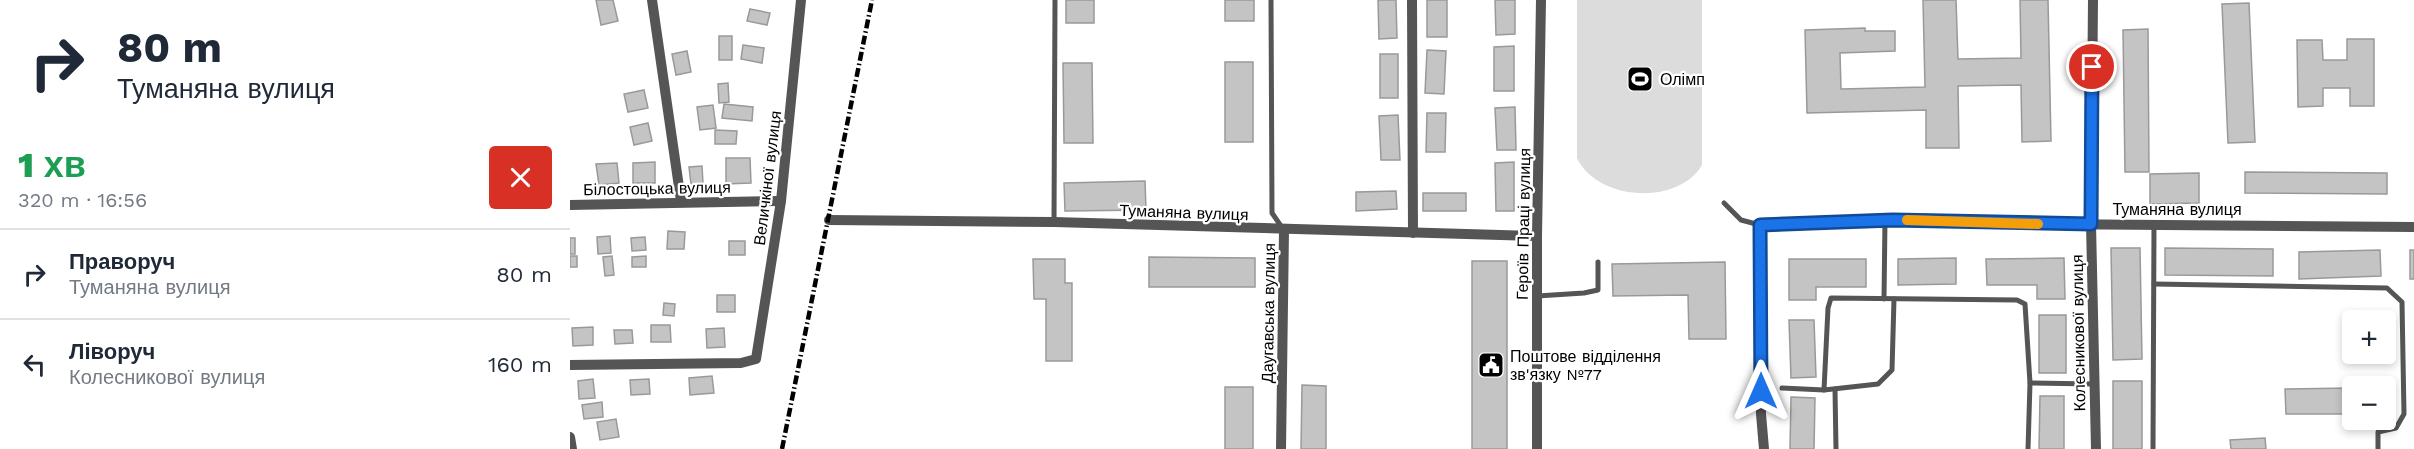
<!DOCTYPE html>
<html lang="uk">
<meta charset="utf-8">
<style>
:root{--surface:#fff;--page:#f6f6f7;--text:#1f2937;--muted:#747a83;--line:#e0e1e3}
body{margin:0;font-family:"Work Sans",sans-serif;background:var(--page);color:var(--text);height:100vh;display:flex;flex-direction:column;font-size:22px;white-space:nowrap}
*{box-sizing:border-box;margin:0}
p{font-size:20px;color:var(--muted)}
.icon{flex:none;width:33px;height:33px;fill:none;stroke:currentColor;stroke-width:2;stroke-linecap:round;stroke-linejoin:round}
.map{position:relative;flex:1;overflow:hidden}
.side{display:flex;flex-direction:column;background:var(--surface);width:570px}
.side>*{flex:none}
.banner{background:#fff;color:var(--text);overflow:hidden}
.fabs{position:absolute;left:1772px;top:310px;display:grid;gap:12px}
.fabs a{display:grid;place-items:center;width:54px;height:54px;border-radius:6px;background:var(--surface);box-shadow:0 3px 9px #0003;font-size:30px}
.pin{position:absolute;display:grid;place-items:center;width:51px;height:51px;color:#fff;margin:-26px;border:3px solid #fff;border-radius:50%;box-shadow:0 2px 6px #0007}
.me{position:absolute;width:66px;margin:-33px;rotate:0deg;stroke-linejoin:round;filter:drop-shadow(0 0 4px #0008)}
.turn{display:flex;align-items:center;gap:21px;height:126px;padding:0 18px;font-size:27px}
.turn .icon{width:78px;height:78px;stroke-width:2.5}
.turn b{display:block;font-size:42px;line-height:51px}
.round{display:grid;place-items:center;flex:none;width:63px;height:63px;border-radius:6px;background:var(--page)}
.headline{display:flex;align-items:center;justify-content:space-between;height:102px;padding:0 18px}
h1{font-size:36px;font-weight:800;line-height:45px;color:#1e9e55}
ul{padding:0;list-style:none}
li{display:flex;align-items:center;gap:18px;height:90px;padding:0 18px;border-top:2px solid var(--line)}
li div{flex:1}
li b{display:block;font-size:22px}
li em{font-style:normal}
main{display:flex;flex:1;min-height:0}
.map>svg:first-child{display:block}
.green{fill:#dcdcdc}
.building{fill:#c4c4c4;stroke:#999;stroke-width:1.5}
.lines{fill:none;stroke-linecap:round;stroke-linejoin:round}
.lane{stroke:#555;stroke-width:5}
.street{stroke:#555;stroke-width:10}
.rail{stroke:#000;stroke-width:4.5;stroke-dasharray:9 3 1.5 3;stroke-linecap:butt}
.route-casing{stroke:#114b97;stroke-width:15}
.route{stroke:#1a73e8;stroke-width:10}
.slow{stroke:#f59e0b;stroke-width:10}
.labels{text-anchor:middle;stroke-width:4.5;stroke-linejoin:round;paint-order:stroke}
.poi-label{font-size:16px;fill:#000;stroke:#fff;text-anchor:start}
.street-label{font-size:16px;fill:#000;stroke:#fff}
</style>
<main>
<section class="side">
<div class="banner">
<div class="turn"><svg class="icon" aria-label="right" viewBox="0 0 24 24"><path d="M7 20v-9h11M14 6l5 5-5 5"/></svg><div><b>80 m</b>Туманяна вулиця</div></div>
</div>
<div class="headline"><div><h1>1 хв</h1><p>320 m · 16:56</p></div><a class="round" style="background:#d93025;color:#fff"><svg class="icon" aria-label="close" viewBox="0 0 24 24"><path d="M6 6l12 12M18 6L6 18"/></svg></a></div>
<ul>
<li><svg class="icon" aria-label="right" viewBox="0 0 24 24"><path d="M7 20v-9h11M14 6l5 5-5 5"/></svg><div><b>Праворуч</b><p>Туманяна вулиця</p></div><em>80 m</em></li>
<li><svg class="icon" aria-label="left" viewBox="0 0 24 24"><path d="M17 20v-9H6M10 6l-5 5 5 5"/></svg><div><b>Ліворуч</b><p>Колесникової вулиця</p></div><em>160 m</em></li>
</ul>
</section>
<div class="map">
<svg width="1844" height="449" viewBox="0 0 1844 449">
<rect width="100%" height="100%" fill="#fff"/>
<path class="green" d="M 1007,0 L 1132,0 L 1132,165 C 1108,206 1027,201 1007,158 Z"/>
<g class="building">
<path d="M 26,0 L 43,0 L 48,21 L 31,25 Z"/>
<rect x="496" y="0" width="28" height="23"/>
<rect x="655" y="0" width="29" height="21"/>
<path d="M 808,0 L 826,0 L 827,38 L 809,39 Z"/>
<rect x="857" y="0" width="20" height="37"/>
<path d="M 925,0 L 945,0 L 945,34 L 926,35 Z"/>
<path d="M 1353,0 L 1386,0 L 1388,59 L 1451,58 L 1450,0 L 1478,0 L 1481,141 L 1452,142 L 1451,85 L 1388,86 L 1389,148 L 1356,148 L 1356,110 L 1237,113 L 1235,30 L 1295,28 L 1295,31 L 1325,31 L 1325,51 L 1270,53 L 1271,89 L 1355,87 Z"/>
<path d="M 1679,3 L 1685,142 L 1658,143 L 1652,4 Z"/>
<path d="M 180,9 L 200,13 L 197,25 L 177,21 Z"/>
<path d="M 1578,29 L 1579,172 L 1555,172 L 1553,30 Z"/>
<rect x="149" y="36" width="13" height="24"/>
<path d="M 1777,39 L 1804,39 L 1804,106 L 1780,106 L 1780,88 L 1753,88 L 1753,106 L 1728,107 L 1727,40 L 1752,40 L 1753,60 L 1777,60 Z"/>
<path d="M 173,45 L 194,48 L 192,63 L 171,59 Z"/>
<path d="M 944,46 L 944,91 L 924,91 L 924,47 Z"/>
<path d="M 857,50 L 876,51 L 874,94 L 855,93 Z"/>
<path d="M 117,51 L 121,72 L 106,75 L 102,54 Z"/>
<rect x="810" y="54" width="18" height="44"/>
<rect x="655" y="62" width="28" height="80"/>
<path d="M 493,63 L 522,63 L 523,143 L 494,143 Z"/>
<path d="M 158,83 L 159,102 L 149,103 L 148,84 Z"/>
<path d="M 74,90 L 78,108 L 58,112 L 54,94 Z"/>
<path d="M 154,104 L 183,107 L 182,121 L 152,118 Z"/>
<path d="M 143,105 L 146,128 L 130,130 L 127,107 Z"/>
<path d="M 945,107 L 946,150 L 927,150 L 925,108 Z"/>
<path d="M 857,113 L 876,113 L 875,152 L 856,152 Z"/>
<path d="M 828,115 L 830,160 L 811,160 L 809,116 Z"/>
<path d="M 78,123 L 82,141 L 64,145 L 60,127 Z"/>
<path d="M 145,130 L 167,131 L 166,144 L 145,144 Z"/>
<path d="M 156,158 L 180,158 L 181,183 L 156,184 Z"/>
<path d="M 85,162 L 85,183 L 63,183 L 63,163 Z"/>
<path d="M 944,162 L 944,211 L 926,211 L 925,163 Z"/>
<path d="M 47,163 L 49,183 L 29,185 L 26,164 Z"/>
<path d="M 132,166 L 133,183 L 121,184 L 119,167 Z"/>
<path d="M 1675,172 L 1817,173 L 1817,194 L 1675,193 Z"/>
<path d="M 1629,173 L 1629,203 L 1580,204 L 1580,174 Z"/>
<path d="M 575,181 L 576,210 L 495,211 L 494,183 Z"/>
<path d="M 826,191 L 827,209 L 786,211 L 786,192 Z"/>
<rect x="853" y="193" width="43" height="18"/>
<path d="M 98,231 L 115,232 L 114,249 L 97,249 Z"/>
<path d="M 40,236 L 41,253 L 28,254 L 27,237 Z"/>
<path d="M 75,237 L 76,250 L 62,251 L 61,238 Z"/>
<rect x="0" y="238" width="5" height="16"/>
<rect x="159" y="241" width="16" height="14"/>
<path d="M 1541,248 L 1570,248 L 1572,359 L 1543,360 Z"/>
<path d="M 1595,248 L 1703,249 L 1703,276 L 1595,275 Z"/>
<path d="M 1810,250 L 1811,276 L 1729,279 L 1729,252 Z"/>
<rect x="1840" y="250" width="4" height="29"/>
<rect x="0" y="256" width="7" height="11"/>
<path d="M 42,256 L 44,275 L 35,276 L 33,257 Z"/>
<path d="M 76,256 L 76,267 L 62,267 L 62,257 Z"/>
<path d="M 579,257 L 685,258 L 685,287 L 579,287 Z"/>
<path d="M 1386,258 L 1386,284 L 1328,285 L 1328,259 Z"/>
<path d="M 1494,258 L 1495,299 L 1467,299 L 1467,285 L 1417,285 L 1416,259 Z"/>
<path d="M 463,259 L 495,259 L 495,283 L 502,283 L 502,361 L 476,361 L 476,299 L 464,299 Z"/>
<path d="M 1219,259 L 1296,259 L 1296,287 L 1246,287 L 1246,300 L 1219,300 Z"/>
<rect x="902" y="261" width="35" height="188"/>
<path d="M 1155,262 L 1156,339 L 1119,339 L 1118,295 L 1043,296 L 1042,264 Z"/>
<rect x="147" y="295" width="18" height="17"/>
<path d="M 94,303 L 105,304 L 104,316 L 93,315 Z"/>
<rect x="1469" y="315" width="27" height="58"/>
<path d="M 1219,320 L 1244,320 L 1246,377 L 1221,378 Z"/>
<path d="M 81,325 L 100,325 L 101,342 L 81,342 Z"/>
<path d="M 23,327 L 23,345 L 3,346 L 2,328 Z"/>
<path d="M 154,328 L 155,347 L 137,348 L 136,329 Z"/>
<path d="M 44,330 L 62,330 L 63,343 L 45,344 Z"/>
<path d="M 142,376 L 144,393 L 120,395 L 119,378 Z"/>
<path d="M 23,379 L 25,398 L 9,399 L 8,381 Z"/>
<path d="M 79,379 L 80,394 L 61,395 L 60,380 Z"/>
<rect x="1543" y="381" width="29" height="68"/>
<path d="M 732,385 L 756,386 L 756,449 L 731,449 Z"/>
<rect x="655" y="387" width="28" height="62"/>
<path d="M 1782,388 L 1782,414 L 1716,414 L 1715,389 Z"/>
<rect x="1815" y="388" width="9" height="25"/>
<path d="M 1470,396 L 1494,396 L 1494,449 L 1469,449 Z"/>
<path d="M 1221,397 L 1245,398 L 1244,449 L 1220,449 Z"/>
<path d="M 32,402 L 33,417 L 14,419 L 12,405 Z"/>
<path d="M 46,419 L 49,437 L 30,440 L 27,422 Z"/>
<path d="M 1695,438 L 1696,449 L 1661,449 L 1660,440 Z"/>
</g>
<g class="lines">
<g class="lane">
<path d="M 701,0 L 702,213 L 713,229"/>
<path d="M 1154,203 L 1171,220 L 1190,225"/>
<path d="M 484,222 L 485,0"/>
<path d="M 1584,284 L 1817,288 L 1832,302 L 1834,414 L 1826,428 L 1808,432 L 1808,449"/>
<path d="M 967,296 L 1014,293 L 1028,290 L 1028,262"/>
<path d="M 1314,299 L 1315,220"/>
<path d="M 1460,383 L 1524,384"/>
<path d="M 1212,388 L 1254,390 L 1308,384 L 1322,370 L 1324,299"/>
<path d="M 1265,389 L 1266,449"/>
<path d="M 1254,390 L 1258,308 L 1261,298 L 1447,300 L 1455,304 L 1460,383 L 1458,449"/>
<path d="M 1583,449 L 1584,226"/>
</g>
<g class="street">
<path d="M 82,0 L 111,201"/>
<path d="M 842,0 L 843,233"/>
<path d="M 1523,0 L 1521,224 L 1526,449"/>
<path d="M 0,205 L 211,201"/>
<path d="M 259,220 L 484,222 L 967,236"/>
<path d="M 0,365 L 171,363 L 186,359 L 211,201 L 231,0"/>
<path d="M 0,437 L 2,449"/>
<path d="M 711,449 L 714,230"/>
<path d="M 967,449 L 967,236 L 971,0"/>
<path d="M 1194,449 L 1191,414 L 1190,225 L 1323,220 L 1470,224 L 1844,227"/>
</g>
<path class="rail" d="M 212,449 L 302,0"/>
</g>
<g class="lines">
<g class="route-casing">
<path id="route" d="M 1191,391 L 1190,225 L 1323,220 L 1521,224 L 1522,67"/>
</g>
<use href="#route" class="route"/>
<path class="slow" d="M 1337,220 L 1468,224"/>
</g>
<defs>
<g id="stadium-square" transform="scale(1.35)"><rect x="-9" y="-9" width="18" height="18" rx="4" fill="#000" stroke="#fff"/><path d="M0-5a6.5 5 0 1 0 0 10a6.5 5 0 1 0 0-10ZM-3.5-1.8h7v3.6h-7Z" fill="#fff"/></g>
<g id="civic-square" transform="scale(1.35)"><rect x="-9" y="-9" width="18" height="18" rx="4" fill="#000" stroke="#fff"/><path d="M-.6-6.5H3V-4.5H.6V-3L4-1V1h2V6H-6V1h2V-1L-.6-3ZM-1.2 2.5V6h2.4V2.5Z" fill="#fff"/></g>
</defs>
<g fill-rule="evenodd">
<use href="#stadium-square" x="1070" y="79"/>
<use href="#civic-square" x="921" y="365"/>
</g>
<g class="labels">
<g class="poi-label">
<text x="1090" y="85">Олімп</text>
<text x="940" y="362">Поштове відділення<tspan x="940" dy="18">зв'язку №77</tspan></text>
</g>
<g class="street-label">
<text transform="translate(197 178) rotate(-83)" y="6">Величкіної вулиця</text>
<text transform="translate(87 188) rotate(-1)" y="6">Білостоцька вулиця</text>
<text x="1607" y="215">Туманяна вулиця</text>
<text transform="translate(614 212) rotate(2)" y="6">Туманяна вулиця</text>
<text transform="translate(953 224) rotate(-89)" y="6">Героїв Праці вулиця</text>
<text transform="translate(698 313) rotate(-89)" y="6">Даугавська вулиця</text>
<text transform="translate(1508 333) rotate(-91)" y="6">Колесникової вулиця</text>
</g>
</g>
</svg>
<div class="fabs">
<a>+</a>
<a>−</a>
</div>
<div class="pin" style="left:1522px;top:67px;background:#d93025"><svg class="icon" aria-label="arrive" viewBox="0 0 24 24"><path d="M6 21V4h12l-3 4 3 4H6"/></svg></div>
<svg class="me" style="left:1191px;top:391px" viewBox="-20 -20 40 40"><path d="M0-17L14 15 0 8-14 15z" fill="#1a73e8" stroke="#fff" stroke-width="4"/></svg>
</div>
</main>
